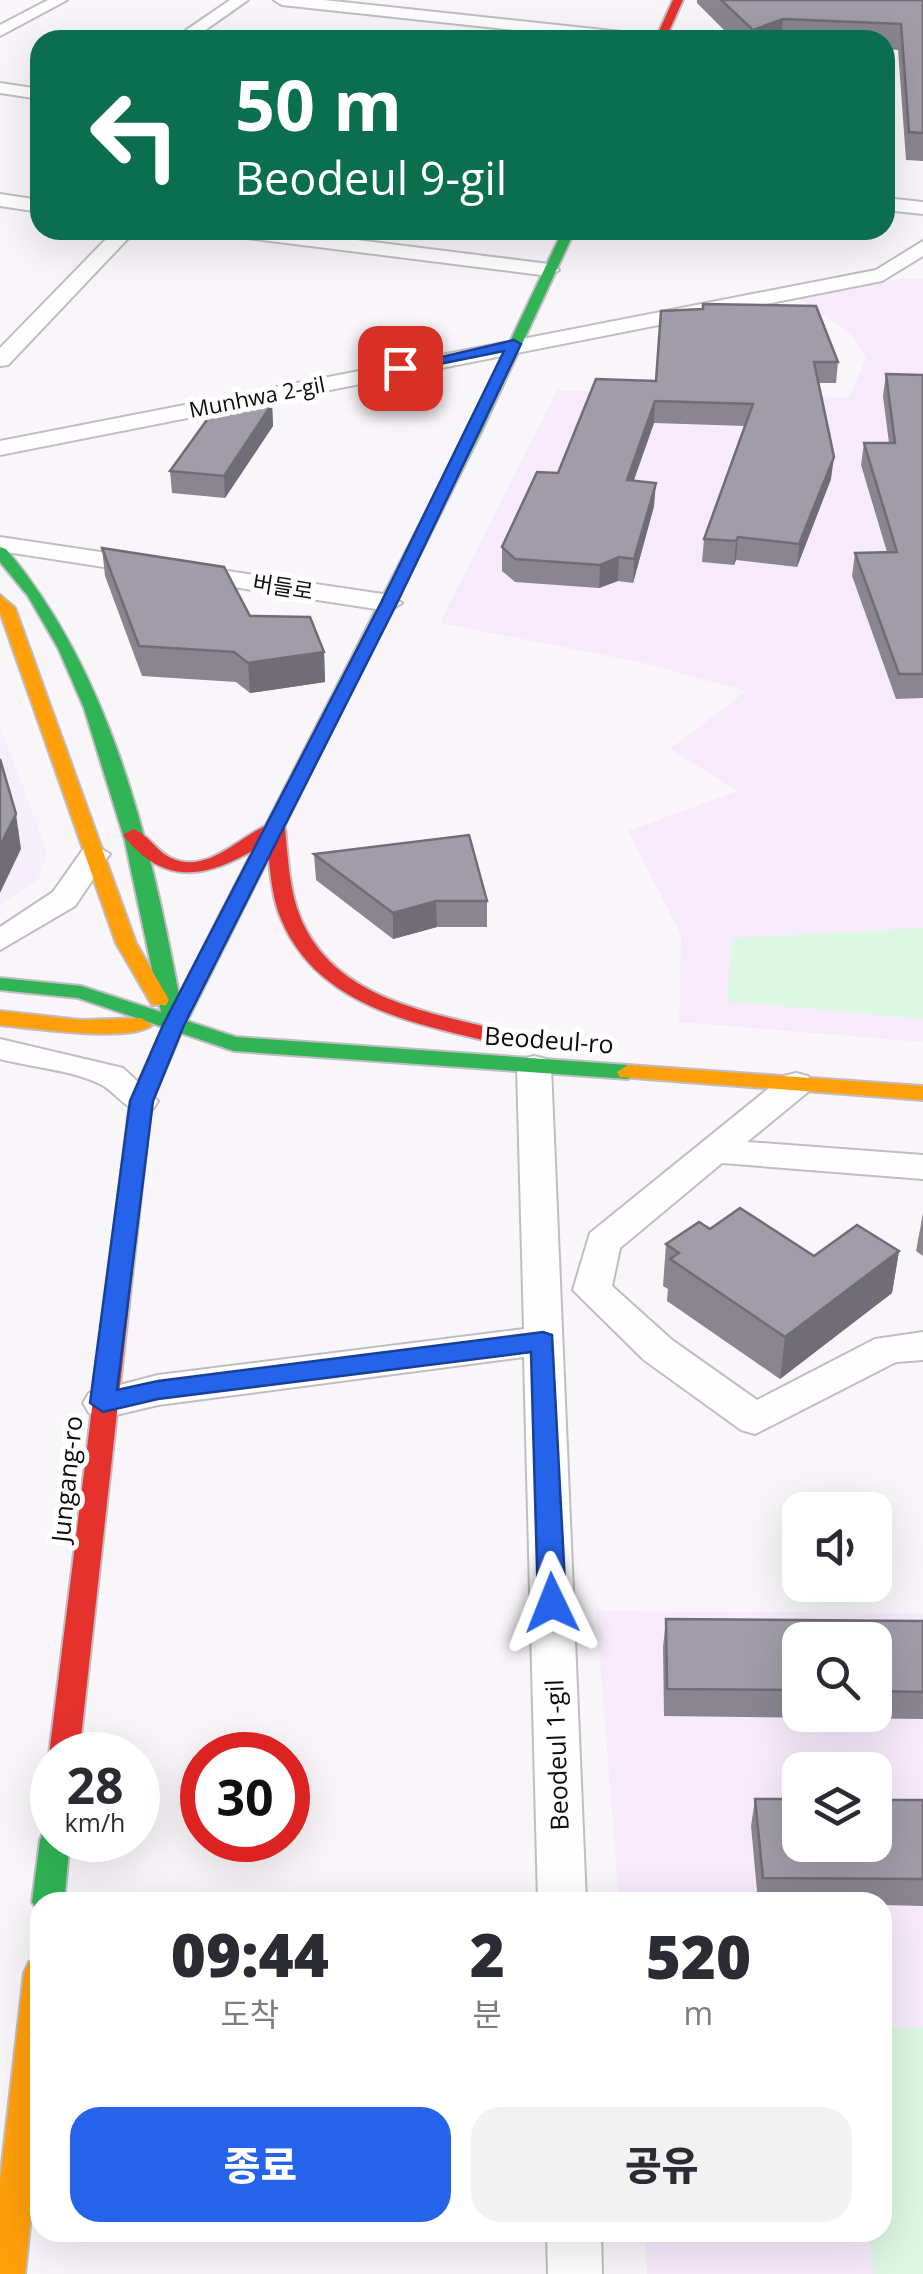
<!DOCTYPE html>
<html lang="ko">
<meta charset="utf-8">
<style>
:root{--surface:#fff;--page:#f2f2f3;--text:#2b2b33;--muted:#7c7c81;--accent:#2563eb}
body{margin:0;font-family:"Open Sans","Noto Sans KR",sans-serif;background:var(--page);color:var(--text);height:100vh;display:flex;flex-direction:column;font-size:38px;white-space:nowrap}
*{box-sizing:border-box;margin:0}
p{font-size:32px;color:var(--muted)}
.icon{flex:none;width:55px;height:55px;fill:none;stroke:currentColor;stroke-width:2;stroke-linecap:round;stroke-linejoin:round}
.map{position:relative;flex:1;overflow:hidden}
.side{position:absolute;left:30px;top:1892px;width:862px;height:350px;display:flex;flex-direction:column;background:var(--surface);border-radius:30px;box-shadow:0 10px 40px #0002}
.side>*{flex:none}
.banner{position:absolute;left:30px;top:30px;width:865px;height:210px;border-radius:30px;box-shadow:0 10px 40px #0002;background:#0b6e4f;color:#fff;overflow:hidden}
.fabs{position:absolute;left:782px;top:1492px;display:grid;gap:20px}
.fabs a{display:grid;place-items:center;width:110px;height:110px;border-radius:20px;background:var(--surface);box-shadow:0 10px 40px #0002;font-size:50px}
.speed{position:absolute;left:30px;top:1732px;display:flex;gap:20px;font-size:50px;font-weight:700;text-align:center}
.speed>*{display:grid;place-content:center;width:130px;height:130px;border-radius:50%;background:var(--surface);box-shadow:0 10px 40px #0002;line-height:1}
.speed small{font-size:25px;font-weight:400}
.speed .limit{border:15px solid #d22;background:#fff;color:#111}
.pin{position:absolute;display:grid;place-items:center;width:85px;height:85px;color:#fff;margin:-42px;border-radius:20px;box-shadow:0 5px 15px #0006}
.me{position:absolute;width:110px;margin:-55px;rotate:358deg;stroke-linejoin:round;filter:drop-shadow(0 0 8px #0008)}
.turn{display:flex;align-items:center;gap:35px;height:210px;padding:0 40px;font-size:45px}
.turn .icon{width:130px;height:130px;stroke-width:2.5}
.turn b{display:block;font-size:70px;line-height:85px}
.eta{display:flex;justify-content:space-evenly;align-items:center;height:170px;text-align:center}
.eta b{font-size:60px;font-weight:800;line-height:70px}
.button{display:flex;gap:20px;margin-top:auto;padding:20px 40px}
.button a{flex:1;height:115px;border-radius:30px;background:var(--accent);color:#fff;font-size:40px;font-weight:800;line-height:115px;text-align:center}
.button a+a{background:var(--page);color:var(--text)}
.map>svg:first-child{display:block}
.commercial{fill:#f7eefb}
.built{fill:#f7ebfb;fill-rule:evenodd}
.green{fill:#dcf7e2}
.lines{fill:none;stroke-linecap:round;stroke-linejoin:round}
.street-casing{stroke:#c1bdc2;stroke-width:4}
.fast-casing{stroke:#c1bdc2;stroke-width:4}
.slow-casing{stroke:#c1bdc2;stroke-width:4}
.jam-casing{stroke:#c1bdc2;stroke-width:4}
.street{fill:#fefefe;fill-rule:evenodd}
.fast{fill:#30b455;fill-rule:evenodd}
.slow{fill:#ff9f0a;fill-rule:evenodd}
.jam{fill:#e5322d;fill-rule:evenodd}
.wall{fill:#8a8690;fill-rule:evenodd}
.shaded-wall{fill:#706d76}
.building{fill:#a09ca8;stroke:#706d76;stroke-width:2.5}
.route{fill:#2563eb;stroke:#184099;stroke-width:2.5}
.labels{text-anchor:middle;stroke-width:10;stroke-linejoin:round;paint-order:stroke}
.far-street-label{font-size:22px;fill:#100b11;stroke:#fff}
.street-label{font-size:25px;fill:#100b11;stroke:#fff}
</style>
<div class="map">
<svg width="923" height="2274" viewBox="0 0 923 2274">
<rect width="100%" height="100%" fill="#f9f6fa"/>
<path class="commercial" d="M 0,725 L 48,854 L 37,881 L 0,905 Z"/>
<g class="built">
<path d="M 897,279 L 923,279 L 923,1042 L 679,1022 L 681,935 L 628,831 L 737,791 L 670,749 L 746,691 L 639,662 L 440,623 L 557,390 L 849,397 L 866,358 L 851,334 L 796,297 Z"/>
<path d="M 596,1611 L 923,1613 L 923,2274 L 647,2274 L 644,2233 L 882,2232 L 882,1902 L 619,1902 ZM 800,1640 L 875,1640 L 875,1715 L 800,1715 ZM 800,1770 L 875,1770 L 875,1845 L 800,1845 Z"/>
</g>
<g class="green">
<path d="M 923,928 L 923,1019 L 727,1001 L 732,938 Z"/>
<path d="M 883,2028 L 923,2028 L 923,2274 L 874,2274 L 869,2233 L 882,2232 Z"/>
</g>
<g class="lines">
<g class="street-casing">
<g id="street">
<path d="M 48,0 L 67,0 L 0,36 L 0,25 Z"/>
<path d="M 230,0 L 248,0 L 191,40 L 172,40 Z"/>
<path d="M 274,0 L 324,0 L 650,35 L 658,40 L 607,40 L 282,5 Z"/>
<path d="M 0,83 L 40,89 L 40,99 L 0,93 Z"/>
<path d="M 0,194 L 40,200 L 40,212 L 0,206 Z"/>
<path d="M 885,198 L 923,202 L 923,214 L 885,210 Z"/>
<path d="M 115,230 L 136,230 L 8,365 L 0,366 L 0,348 Z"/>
<path d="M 221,230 L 277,230 L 549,264 L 559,270 L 549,276 L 231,236 Z"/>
<path d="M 923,241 L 923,256 L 882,281 L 0,455 L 0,441 L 876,270 Z"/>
<path d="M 0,537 L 389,595 L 402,603 L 389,611 L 0,551 Z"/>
<path d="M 95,845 L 110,854 L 75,906 L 0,950 L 0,927 L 53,892 L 84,848 Z"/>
<path d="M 0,1039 L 123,1068 L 158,1101 L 153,1109 C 126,1116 121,1095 100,1084 C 72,1070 30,1067 0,1059 Z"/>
<path d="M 534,1056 L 546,1059 L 551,1067 L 586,1902 L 538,1902 L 524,1357 L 158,1405 L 103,1418 L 89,1413 L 83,1403 L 89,1393 L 158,1375 L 524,1329 L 517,1067 L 522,1059 Z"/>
<path d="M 796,1073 L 808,1076 L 813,1084 L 808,1092 L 747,1142 L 923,1155 L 923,1179 L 722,1163 L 620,1248 L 612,1286 L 672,1340 L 757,1400 L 875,1339 L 923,1332 L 923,1360 L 896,1362 L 755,1434 L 741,1430 L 644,1360 L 573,1290 L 590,1233 L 784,1076 Z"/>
<path d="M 547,2232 L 601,2232 L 602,2274 L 548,2274 Z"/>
</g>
</g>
<g class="fast-casing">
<g id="fast">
<path d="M 563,230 L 575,230 L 482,430 L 187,1021 L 236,1037 L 628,1065 L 639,1072 L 628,1079 L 234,1051 L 181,1033 L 152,1101 L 147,1142 L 144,1147 L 128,1147 L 125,1142 L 130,1101 L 163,1027 L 78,998 L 0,990 L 0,978 L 81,986 L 161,1012 L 125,841 L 84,708 L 58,648 L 28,596 L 0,562 L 0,547 L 6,549 C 111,674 149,837 179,995 L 468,430 Z"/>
<path d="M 52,1827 L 52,1840 L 70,1840 L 64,1902 L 40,1902 L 40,1913 L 32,1902 L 40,1840 L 44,1830 Z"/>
</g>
</g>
<g class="slow-casing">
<g id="slow">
<path d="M 0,595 L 15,608 L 136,943 L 169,1000 L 166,1005 L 152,1005 L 116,943 L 0,612 Z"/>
<path d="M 0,1011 L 81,1020 L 141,1018 L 152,1025 C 132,1043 30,1028 0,1025 Z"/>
<path d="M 628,1065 L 923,1086 L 923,1100 L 620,1077 L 617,1072 Z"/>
<path d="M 40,1958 L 40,2127 L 25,2274 L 0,2274 L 0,2181 L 24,1973 L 29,1962 Z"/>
</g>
</g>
<g class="jam-casing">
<g id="jam">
<path d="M 673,0 L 683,0 L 665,40 L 655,40 Z"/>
<path d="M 275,822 L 285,828 C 288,858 289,891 301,919 C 335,999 428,1012 503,1031 L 506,1036 L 503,1041 L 495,1043 C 413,1023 317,1006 281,919 C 271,895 270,867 267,842 C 214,876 167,891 123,835 L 133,829 C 148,834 156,851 171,858 C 210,876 242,832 275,822 Z"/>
<path d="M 136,1135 L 147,1142 L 79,1755 L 52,1755 L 52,1762 L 49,1755 L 125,1142 Z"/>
</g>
</g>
<use href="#street" class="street"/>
<use href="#fast" class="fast"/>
<use href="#slow" class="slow"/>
<use href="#jam" class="jam"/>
</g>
<g class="wall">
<path d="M 697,0 L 923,0 L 923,161 L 906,160 L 898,50 L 885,49 L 885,40 L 734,40 L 697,3 Z"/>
<path d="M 661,311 L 838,362 L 836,383 L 818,383 L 831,479 L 797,567 L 736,560 L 734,565 L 702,562 L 704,539 L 745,426 L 654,423 L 633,481 L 654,506 L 633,583 L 618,581 L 599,588 L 515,582 L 502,571 L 502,547 L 558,473 L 656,381 Z"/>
<path d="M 886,374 L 923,375 L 923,698 L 896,699 L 852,576 L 855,553 L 887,552 L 861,465 L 864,443 L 889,443 L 883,396 Z"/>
<path d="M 272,404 L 273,426 L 225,498 L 172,493 L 170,471 Z"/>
<path d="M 102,548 L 324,652 L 325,682 L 250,693 L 236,682 L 142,676 L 105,576 Z"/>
<path d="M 314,854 L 487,901 L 487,927 L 437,927 L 393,939 L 316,880 Z"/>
<path d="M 923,1213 L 923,1256 L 916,1251 Z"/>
<path d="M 710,1229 L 814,1256 L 899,1251 L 892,1293 L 780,1379 L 667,1301 L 668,1289 L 663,1286 L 666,1244 Z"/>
<path d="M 666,1619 L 923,1621 L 923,1719 L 664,1716 L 663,1647 ZM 800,1640 L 875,1640 L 875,1715 L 800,1715 Z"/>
<path d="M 755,1799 L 923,1800 L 923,1906 L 882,1905 L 882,1902 L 758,1902 L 751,1826 Z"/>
</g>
<g class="shaded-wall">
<path d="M 783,19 L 781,40 L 752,40 L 753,30 Z"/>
<path d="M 655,401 L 654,423 L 626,503 L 627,480 Z"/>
<path d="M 272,404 L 273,426 L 225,498 L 224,476 Z"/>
<path d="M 834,457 L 831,479 L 797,567 L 799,544 Z"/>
<path d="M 656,483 L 654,506 L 633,583 L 634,559 Z"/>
<path d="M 738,537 L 736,560 L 734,565 L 736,541 Z"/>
<path d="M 619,557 L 618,581 L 599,588 L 600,565 Z"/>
<path d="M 324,652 L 325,682 L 250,693 L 248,663 Z"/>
<path d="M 16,814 L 21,849 L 0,893 L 0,846 Z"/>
<path d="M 436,901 L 437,927 L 393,939 L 393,913 Z"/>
<path d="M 899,1251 L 892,1293 L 780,1379 L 785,1337 Z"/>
</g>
<g class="building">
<path d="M 721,0 L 923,0 L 923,133 L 909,132 L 901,24 L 783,19 L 753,30 Z"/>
<path d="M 703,304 L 816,306 L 838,362 L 814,362 L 834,457 L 799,544 L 738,537 L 736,541 L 704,539 L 753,404 L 655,401 L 627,480 L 656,483 L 634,559 L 619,557 L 600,565 L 515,559 L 502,547 L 537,472 L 558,473 L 596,379 L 656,381 L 661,311 L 703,309 Z"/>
<path d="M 886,374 L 923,375 L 923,674 L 899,674 L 855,553 L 897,552 L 864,443 L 895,443 Z"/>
<path d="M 222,399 L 272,404 L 224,476 L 170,471 Z"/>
<path d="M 102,548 L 224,567 L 250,616 L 310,617 L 324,652 L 248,663 L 234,652 L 139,646 Z"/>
<path d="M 0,759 L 16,814 L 0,846 Z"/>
<path d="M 469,835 L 487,901 L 436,901 L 393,913 L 314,854 Z"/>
<path d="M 740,1208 L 814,1256 L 857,1225 L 899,1251 L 785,1337 L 670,1259 L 679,1253 L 666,1244 L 699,1222 L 710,1229 Z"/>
<path d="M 666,1619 L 923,1621 L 923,1692 L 875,1691 L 875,1640 L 800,1640 L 800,1690 L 667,1689 Z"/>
<path d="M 755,1799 L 800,1799 L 800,1845 L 875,1845 L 875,1800 L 923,1800 L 923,1879 L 763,1878 Z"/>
</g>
<path class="route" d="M 514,340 L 521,344 L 397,603 L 184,1025 L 153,1101 L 117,1390 L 158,1381 L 543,1332 L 552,1335 L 566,1603 L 562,1611 L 542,1611 L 538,1603 L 531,1352 L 158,1399 L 103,1412 L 90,1403 L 130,1101 L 163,1025 L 381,603 L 504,351 L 400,372 L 394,368 Z"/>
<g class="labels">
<g class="far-street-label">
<text transform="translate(257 397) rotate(-11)" y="8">Munhwa 2-gil</text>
<text transform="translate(283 587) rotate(9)" y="8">버들로</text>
</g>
<g class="street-label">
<text transform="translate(549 1040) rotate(4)" y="9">Beodeul-ro</text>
<text transform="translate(67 1479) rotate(-84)" y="9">Jungang-ro</text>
<text transform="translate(557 1755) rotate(-92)" y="9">Beodeul 1-gil</text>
</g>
</g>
</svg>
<div class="fabs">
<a><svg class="icon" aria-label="sound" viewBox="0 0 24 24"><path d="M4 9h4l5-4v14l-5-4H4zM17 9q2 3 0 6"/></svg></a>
<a><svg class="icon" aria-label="search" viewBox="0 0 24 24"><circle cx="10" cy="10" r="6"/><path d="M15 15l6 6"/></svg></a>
<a><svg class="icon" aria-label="layers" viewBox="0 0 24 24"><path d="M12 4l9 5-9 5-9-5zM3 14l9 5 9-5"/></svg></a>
</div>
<div class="speed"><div>28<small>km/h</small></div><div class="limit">30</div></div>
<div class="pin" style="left:400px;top:368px;background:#d93025"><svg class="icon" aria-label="arrive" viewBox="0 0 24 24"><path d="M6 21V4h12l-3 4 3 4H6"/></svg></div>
<svg class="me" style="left:552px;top:1603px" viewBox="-20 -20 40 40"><path d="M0-17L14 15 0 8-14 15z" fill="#2563eb" stroke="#fff" stroke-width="4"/></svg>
<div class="banner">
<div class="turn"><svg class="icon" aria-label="left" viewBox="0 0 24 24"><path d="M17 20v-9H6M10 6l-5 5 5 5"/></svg><div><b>50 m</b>Beodeul 9-gil</div></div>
</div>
<section class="side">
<div class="eta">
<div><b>09:44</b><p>도착</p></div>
<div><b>2</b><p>분</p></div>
<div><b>520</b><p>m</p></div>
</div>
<div class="button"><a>종료</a><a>공유</a></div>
</section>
</div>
